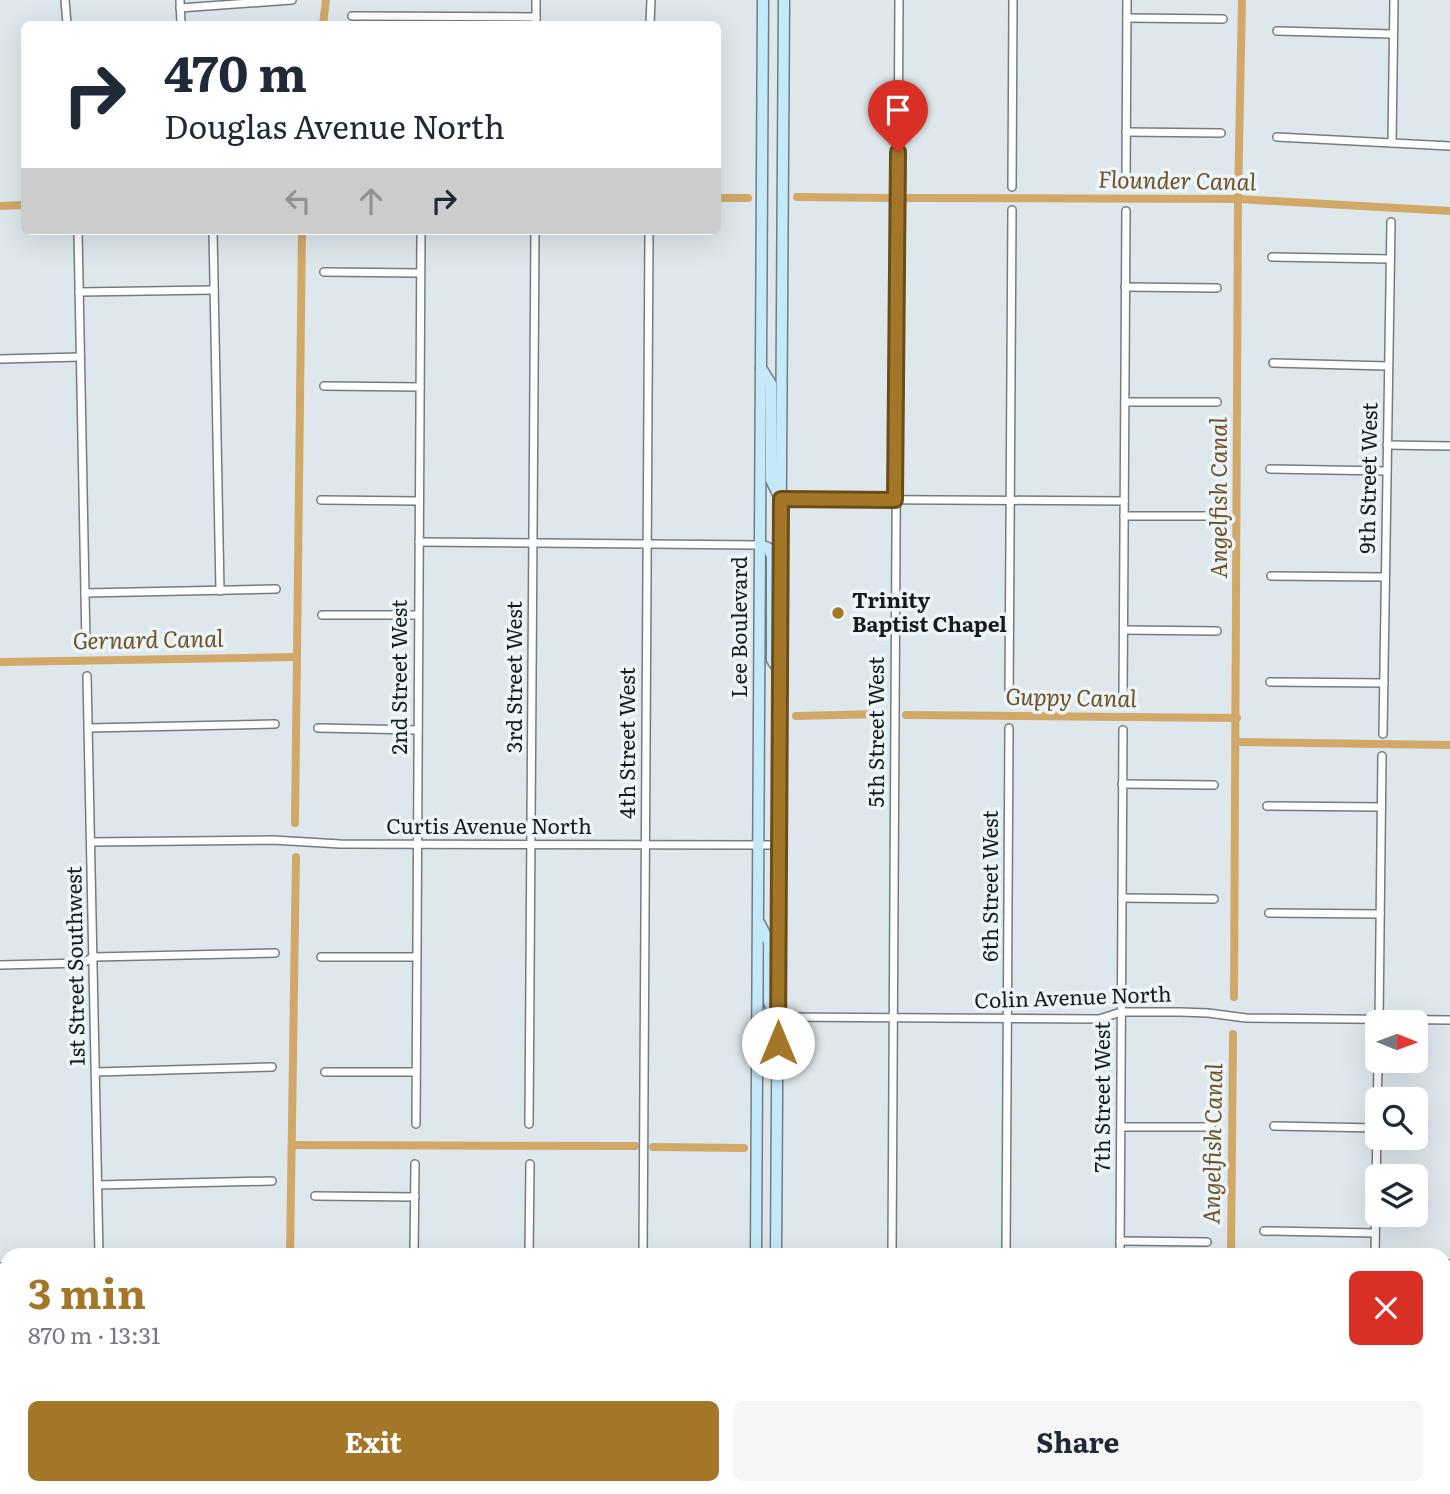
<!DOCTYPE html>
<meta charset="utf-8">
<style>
:root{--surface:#fff;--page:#f6f6f7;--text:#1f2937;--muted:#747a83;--accent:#a47628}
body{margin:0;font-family:Literata,serif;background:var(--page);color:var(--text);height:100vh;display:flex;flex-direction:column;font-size:26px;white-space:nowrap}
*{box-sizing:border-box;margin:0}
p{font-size:23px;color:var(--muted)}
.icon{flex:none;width:38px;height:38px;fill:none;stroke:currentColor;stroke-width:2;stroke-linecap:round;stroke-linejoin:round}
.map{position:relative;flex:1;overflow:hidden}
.details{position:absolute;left:0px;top:1248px;width:1451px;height:247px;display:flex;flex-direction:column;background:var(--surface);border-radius:21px 21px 0 0;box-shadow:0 7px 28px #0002}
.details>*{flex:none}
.guide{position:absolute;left:21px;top:21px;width:700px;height:214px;border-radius:10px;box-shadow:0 7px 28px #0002;background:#fff;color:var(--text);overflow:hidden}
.needle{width:46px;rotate:91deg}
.buttons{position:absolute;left:1365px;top:1010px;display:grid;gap:14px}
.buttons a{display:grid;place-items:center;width:63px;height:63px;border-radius:10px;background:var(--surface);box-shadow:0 7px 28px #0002;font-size:35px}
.pin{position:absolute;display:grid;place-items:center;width:60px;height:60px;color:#fff;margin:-72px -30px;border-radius:50% 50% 50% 0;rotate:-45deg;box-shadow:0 0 7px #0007}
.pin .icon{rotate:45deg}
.me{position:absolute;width:77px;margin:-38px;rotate:0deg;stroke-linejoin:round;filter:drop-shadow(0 0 5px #0008)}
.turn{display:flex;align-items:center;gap:24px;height:147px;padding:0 28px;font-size:32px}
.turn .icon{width:91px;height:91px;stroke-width:2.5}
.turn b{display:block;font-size:49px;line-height:60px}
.lanes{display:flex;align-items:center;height:66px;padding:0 28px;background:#0003;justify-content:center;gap:35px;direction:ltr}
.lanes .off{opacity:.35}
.round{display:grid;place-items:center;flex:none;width:74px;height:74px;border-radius:10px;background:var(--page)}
.summary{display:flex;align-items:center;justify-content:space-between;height:119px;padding:0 28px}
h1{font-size:42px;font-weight:700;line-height:52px;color:var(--accent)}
.primary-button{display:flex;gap:14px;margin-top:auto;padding:14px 28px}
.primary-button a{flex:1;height:80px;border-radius:10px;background:var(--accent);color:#fff;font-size:28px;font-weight:700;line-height:80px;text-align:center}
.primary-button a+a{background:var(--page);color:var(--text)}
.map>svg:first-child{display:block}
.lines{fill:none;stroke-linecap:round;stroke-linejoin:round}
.canal{stroke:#d2a868;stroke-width:8}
.street-casing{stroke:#747c80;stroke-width:10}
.secondary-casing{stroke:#747c80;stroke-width:13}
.street{stroke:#fff;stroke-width:7}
.secondary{stroke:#c4e9f8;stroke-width:10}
.route-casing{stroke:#6b4d1a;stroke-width:18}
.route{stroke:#a47628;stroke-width:12}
.poi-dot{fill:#a47628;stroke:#ebf5fa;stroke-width:2.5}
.labels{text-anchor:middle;stroke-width:7;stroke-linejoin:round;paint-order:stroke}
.street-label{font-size:21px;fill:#171b1c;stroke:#ebf5fa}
.poi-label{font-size:21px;font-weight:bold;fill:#171b1c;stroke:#ebf5fa;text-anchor:start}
.water-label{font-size:23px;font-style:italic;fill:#705222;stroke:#ebf5fa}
</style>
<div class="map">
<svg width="1450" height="1494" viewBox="0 0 1450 1494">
<rect width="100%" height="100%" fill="#dee8ec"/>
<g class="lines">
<g class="canal">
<path d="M 323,24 L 326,0"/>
<path d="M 797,197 L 891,198"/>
<path d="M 718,198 L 748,198"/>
<path d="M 904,198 L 1238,199 L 1450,211"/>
<path d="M 0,206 L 24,205"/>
<path d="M 0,662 L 296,657"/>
<path d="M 906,715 L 1237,718"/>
<path d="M 796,716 L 882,714"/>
<path d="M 1236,742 L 1450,745"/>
<path d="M 295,823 L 302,231"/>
<path d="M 1234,997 L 1238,199 L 1242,0"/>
<path d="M 292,1145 L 635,1146"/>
<path d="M 653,1147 L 744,1148"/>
<path d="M 290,1255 L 296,857"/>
<path d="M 1231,1255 L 1233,1034"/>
<path d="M 288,1494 L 288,1488"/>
<path d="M 1228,1494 L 1228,1488"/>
</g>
<g class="street-casing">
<g id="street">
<path d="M 65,0 L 67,24"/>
<path d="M 180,0 L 181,24"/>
<path d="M 180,8 L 292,0"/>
<path d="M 352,16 L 536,17"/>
<path d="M 1127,18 L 1223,19"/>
<path d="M 536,24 L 536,0"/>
<path d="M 650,24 L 651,0"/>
<path d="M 1277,31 L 1392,34"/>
<path d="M 1126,132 L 1221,133"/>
<path d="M 1277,137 L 1450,146"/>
<path d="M 1392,143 L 1394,0"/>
<path d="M 1126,183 L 1127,0"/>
<path d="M 1012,187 L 1013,0"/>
<path d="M 78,231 L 86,645"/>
<path d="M 213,231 L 220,591"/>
<path d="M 1272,257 L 1390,259"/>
<path d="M 324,272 L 420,273"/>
<path d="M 1125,287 L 1217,288"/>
<path d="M 79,292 L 214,290"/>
<path d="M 0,359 L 80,357"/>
<path d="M 1273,363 L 1388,366"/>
<path d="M 324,386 L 420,387"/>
<path d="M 1125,402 L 1217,402"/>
<path d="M 1387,445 L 1450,446"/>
<path d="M 1270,469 L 1387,471"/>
<path d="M 781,499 L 1124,501"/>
<path d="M 321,500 L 419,501"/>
<path d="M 1124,516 L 1216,516"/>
<path d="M 419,542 L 760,545"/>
<path d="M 1271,576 L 1385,577"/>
<path d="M 85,593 L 276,589"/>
<path d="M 322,615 L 418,615"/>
<path d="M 1124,630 L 1217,631"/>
<path d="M 87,676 L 99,1255"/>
<path d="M 1270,682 L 1384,683"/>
<path d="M 1009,699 L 1012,210"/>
<path d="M 1123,701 L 1126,211"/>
<path d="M 88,728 L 275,724"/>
<path d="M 318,728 L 418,730"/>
<path d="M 1383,734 L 1391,222"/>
<path d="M 1122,784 L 1214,785"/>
<path d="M 1267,806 L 1381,807"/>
<path d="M 91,842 L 273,840 L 340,844 L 779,845"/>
<path d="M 1122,898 L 1214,899"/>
<path d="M 1269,913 L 1380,914"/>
<path d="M 321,957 L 416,957"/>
<path d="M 0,965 L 83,963 L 93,957 L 275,953"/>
<path d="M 778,1017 L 1099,1019 L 1121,1012 L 1180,1012 L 1208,1013 L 1246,1018 L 1450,1020"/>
<path d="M 1379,1021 L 1382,756"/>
<path d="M 96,1072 L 272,1067"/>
<path d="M 325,1072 L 416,1072"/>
<path d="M 416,1124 L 421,231"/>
<path d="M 529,1124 L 535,231"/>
<path d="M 1274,1126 L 1377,1128"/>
<path d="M 1121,1127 L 1211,1127"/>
<path d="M 98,1185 L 272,1181"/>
<path d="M 315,1196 L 415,1197"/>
<path d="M 1264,1231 L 1375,1233"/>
<path d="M 1120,1241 L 1207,1242"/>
<path d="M 414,1255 L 415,1164"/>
<path d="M 529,1255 L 530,1164"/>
<path d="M 643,1255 L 649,231"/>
<path d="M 892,1255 L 899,0"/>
<path d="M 1006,1255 L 1009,728"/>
<path d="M 1120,1255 L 1123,730"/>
<path d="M 1375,1255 L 1378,1060"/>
<path d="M 1444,1264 L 1450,1264"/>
<path d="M 0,1267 L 7,1267"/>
<path d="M 103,1488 L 103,1494"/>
<path d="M 413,1494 L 413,1488"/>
<path d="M 527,1494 L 527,1488"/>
<path d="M 642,1494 L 642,1488"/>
<path d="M 890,1494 L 890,1488"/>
<path d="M 1004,1494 L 1004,1488"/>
<path d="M 1119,1494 L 1119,1488"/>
<path d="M 1372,1494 L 1372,1488"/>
</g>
</g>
<g class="secondary-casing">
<g id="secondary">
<path d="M 761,368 L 771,384 L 771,480 L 780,498"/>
<path d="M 760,545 L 768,548 L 772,556 L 772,660 L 780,672"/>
<path d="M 760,924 L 769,942 L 769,1002 L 772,1010 L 778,1017"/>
<path d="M 756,1255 L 763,0"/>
<path d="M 776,1255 L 784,0"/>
<path d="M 766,1488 L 766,1494"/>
<path d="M 754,1494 L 754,1488"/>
<path d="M 775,1494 L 775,1488"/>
</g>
</g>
<use href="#street" class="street"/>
<use href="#secondary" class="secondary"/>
</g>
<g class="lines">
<g class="route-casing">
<path id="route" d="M 778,1043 L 781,499 L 895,500 L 898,152"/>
</g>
<use href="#route" class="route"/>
</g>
<circle class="poi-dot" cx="838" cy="613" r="7"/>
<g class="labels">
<g class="street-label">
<text transform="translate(1369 478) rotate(-89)" y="7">9th Street West</text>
<text transform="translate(740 627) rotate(-90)" y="7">Lee Boulevard</text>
<text transform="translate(400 677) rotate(-90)" y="7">2nd Street West</text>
<text transform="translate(515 677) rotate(-90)" y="7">3rd Street West</text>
<text transform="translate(877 732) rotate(-90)" y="7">5th Street West</text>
<text transform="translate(628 743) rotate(-90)" y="7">4th Street West</text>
<text x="489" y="834">Curtis Avenue North</text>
<text transform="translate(991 886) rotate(-90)" y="7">6th Street West</text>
<text transform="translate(76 966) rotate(-91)" y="7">1st Street Southwest</text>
<text transform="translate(1073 998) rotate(-2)" y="7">Colin Avenue North</text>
<text transform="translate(1103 1097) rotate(-90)" y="7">7th Street West</text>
</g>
<g class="poi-label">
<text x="852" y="608">Trinity<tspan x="852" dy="24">Baptist Chapel</tspan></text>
</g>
<g class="water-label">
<text transform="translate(1177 181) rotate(1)" y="8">Flounder Canal</text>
<text transform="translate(1219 498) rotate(-90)" y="8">Angelfish Canal</text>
<text transform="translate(148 640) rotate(-1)" y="8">Gernard Canal</text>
<text transform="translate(1071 698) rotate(1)" y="8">Guppy Canal</text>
<text transform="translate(1213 1144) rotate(-89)" y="8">Angelfish Canal</text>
</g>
</g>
</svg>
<div class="buttons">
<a><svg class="needle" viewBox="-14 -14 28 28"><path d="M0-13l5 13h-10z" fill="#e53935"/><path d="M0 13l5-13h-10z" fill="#747a83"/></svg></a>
<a><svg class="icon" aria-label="search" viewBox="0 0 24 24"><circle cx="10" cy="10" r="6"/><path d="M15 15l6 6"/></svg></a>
<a><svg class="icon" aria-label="layers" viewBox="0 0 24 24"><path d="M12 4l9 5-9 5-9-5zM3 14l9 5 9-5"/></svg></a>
</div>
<div class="pin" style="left:898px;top:152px;background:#d93025"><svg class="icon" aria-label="arrive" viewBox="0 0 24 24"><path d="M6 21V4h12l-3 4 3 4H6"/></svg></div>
<svg class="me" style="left:778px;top:1043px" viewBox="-20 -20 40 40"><circle r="19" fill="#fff"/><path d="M0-13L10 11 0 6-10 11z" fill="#a47628"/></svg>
<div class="guide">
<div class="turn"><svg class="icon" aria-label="right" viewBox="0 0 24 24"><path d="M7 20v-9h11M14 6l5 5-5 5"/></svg><div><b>470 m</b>Douglas Avenue North</div></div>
<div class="lanes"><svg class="icon off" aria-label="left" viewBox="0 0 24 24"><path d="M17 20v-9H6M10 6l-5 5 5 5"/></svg><svg class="icon off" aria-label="ahead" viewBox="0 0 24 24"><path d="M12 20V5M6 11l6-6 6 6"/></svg><svg class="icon" aria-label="right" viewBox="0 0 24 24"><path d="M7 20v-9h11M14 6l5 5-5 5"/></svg></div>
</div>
<section class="details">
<div class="summary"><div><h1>3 min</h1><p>870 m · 13:31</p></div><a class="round" style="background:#d93025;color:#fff"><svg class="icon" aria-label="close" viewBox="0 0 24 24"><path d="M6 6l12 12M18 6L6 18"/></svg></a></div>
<div class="primary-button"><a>Exit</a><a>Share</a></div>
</section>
</div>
